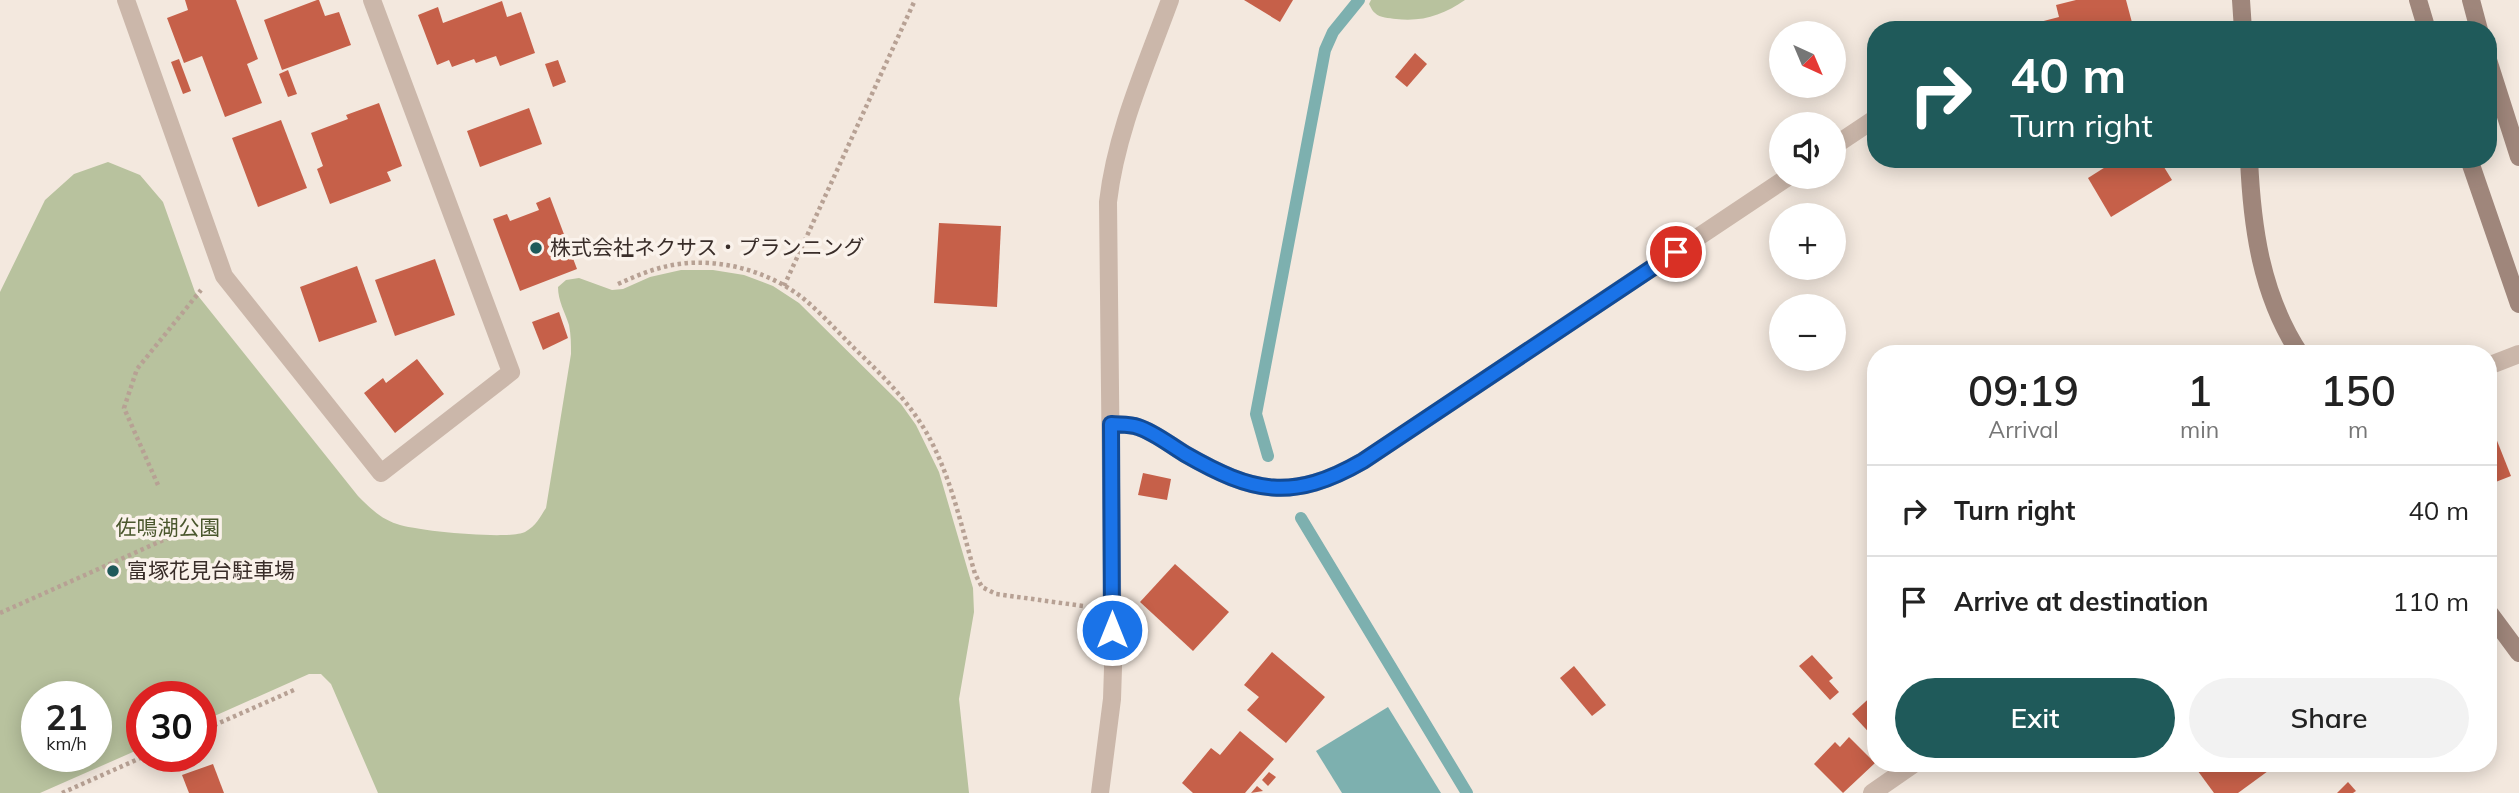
<!DOCTYPE html>
<meta charset="utf-8">
<style>
:root{--surface:#fff;--page:#f2f2f2;--text:#222;--muted:#767676;--line:#e0e0e0;--accent:#1f5a5a}
body{margin:0;font-family:Mulish,"Noto Sans JP",sans-serif;background:var(--page);color:var(--text);height:100vh;display:flex;flex-direction:column;font-size:26px;white-space:nowrap}
*{box-sizing:border-box;margin:0}
p{font-size:23px;color:var(--muted)}
.icon{flex:none;width:38px;height:38px;fill:none;stroke:currentColor;stroke-width:2;stroke-linecap:round;stroke-linejoin:round}
.map{position:relative;flex:1;overflow:hidden}
.side{position:absolute;left:1867px;top:345px;width:630px;height:427px;display:flex;flex-direction:column;background:var(--surface);border-radius:28px;box-shadow:0 4px 18px #0003}
.side>*{flex:none}
.top-card{position:absolute;left:1867px;top:21px;width:630px;height:147px;border-radius:28px;box-shadow:0 4px 18px #0003;background:#1f5a5a;color:#fff;overflow:hidden}
.needle{width:46px;rotate:136deg}
.tools{position:absolute;left:1769px;top:21px;display:grid;gap:14px}
.tools a{display:grid;place-items:center;width:77px;height:77px;border-radius:50%;background:var(--surface);box-shadow:0 4px 18px #0003;font-size:35px}
.speed{position:absolute;left:21px;top:681px;display:flex;gap:14px;font-size:35px;font-weight:700;text-align:center}
.speed>*{display:grid;place-content:center;width:91px;height:91px;border-radius:50%;background:var(--surface);box-shadow:0 4px 18px #0003;line-height:1}
.speed small{font-size:18px;font-weight:400}
.speed .limit{border:10px solid #d22;background:#fff;color:#111}
.pin{position:absolute;display:grid;place-items:center;width:60px;height:60px;color:#fff;margin:-30px;border:4px solid #fff;border-radius:50%;box-shadow:0 2px 7px #0007}
.me{position:absolute;width:77px;margin:-38px;rotate:0deg;stroke-linejoin:round;filter:drop-shadow(0 0 5px #0008)}
.turn{display:flex;align-items:center;gap:24px;height:147px;padding:0 28px;font-size:32px}
.turn .icon{width:91px;height:91px;stroke-width:2.5}
.turn b{display:block;font-size:49px;line-height:60px}
.eta{display:flex;justify-content:space-evenly;align-items:center;height:119px;text-align:center}
.eta b{font-size:42px;font-weight:600;line-height:49px}
.primary-button{display:flex;gap:14px;margin-top:auto;padding:14px 28px}
.primary-button a{flex:1;height:80px;border-radius:42px;background:var(--accent);color:#fff;font-size:28px;font-weight:600;line-height:80px;text-align:center}
.primary-button a+a{background:var(--page);color:var(--text)}
ul{padding:0;list-style:none}
li{display:flex;align-items:center;gap:21px;height:91px;padding:0 28px;border-top:2px solid var(--line)}
li div{flex:1}
li b{display:block;font-size:26px}
li em{font-style:normal}
.map>svg:first-child{display:block}
.green{fill:#b8c29e;fill-rule:evenodd}
.water{fill:#7db0af}
.lines{fill:none;stroke-linecap:round;stroke-linejoin:round}
.stream{stroke:#7db0af;stroke-width:12}
.building{fill:#c66049}
.path{stroke:#b7a194;stroke-width:4.5;stroke-dasharray:3.5 3.5;stroke-linecap:butt}
.street{stroke:#cbb7aa;stroke-width:18}
.secondary{stroke:#9f867b;stroke-width:18}
.route-casing{stroke:#114b97;stroke-width:18}
.route{stroke:#1a73e8;stroke-width:12}
.poi-dot{fill:#1f5a5a;stroke:#faf2eb;stroke-width:2.5}
.labels{text-anchor:middle;stroke-width:7;stroke-linejoin:round;paint-order:stroke}
.poi-label{font-size:21px;fill:#392d29;stroke:#faf2eb;text-anchor:start}
.park-label{font-size:21px;fill:#4a572d;stroke:#faf2eb}
</style>
<div class="map">
<svg width="2519" height="793" viewBox="0 0 2519 793">
<rect width="100%" height="100%" fill="#f3e8de"/>
<g class="green">
<path d="M 1371,0 L 1465,0 C 1443,15 1423,22 1396,19 C 1389,18 1380,18 1375,13 C 1372,11 1371,7 1369,4 Z"/>
<path d="M 108,162 L 140,175 L 163,202 L 195,292 L 358,496 C 370,508 381,519 397,524 C 416,531 509,540 525,532 C 536,526 540,517 546,508 L 571,354 C 571,344 571,335 569,325 C 565,312 558,301 558,287 L 566,280 L 579,278 L 612,290 L 623,289 L 650,277 L 681,270 L 713,270 L 744,275 L 773,286 L 799,303 L 901,404 L 916,425 L 939,472 L 973,588 L 974,612 L 959,699 L 969,793 L 378,793 L 331,684 L 321,674 L 309,674 L 201,722 L 201,696 L 142,696 L 142,748 L 40,793 L 0,793 L 0,292 L 45,200 L 74,174 ZM 37,696 L 96,696 L 96,756 L 37,756 Z"/>
</g>
<path class="water" d="M 1388,707 L 1441,793 L 1342,793 L 1316,751 Z"/>
<g class="lines">
<g class="stream">
<path d="M 1268,456 L 1256,414 L 1325,50 L 1333,32 L 1359,0"/>
<path d="M 1301,518 L 1467,793"/>
</g>
</g>
<g class="building">
<path d="M 185,0 L 236,0 L 258,59 L 247,64 L 262,103 L 225,117 L 202,56 L 184,63 L 167,18 L 188,10 Z"/>
<path d="M 317,0 L 319,0 L 325,16 L 339,12 L 351,45 L 282,70 L 264,20 Z"/>
<path d="M 1244,0 L 1293,0 L 1280,22 Z"/>
<path d="M 2076,0 L 2126,0 L 2134,30 L 2034,30 L 2032,24 L 2059,17 L 2056,5 Z"/>
<path d="M 502,1 L 507,17 L 521,12 L 535,53 L 500,66 L 496,56 L 476,63 L 474,59 L 452,67 L 449,60 L 437,65 L 418,15 L 438,7 L 443,23 Z"/>
<path d="M 1415,53 L 1427,64 L 1407,87 L 1395,77 Z"/>
<path d="M 179,59 L 191,91 L 183,94 L 171,62 Z"/>
<path d="M 558,60 L 566,82 L 553,87 L 545,64 Z"/>
<path d="M 288,70 L 297,94 L 288,97 L 279,74 Z"/>
<path d="M 379,103 L 402,166 L 387,172 L 391,181 L 330,204 L 317,169 L 323,166 L 311,133 L 348,119 L 346,115 Z"/>
<path d="M 529,108 L 542,144 L 480,167 L 467,131 Z"/>
<path d="M 281,120 L 307,188 L 258,207 L 232,138 Z"/>
<path d="M 2118,159 L 2159,159 L 2172,180 L 2111,217 L 2088,178 Z"/>
<path d="M 550,197 L 577,269 L 520,291 L 493,219 L 507,214 L 510,221 L 539,210 L 536,203 Z"/>
<path d="M 939,223 L 1001,226 L 997,307 L 934,303 Z"/>
<path d="M 435,259 L 455,315 L 395,336 L 375,280 Z"/>
<path d="M 357,266 L 377,322 L 319,342 L 300,287 Z"/>
<path d="M 559,312 L 568,338 L 543,350 L 532,322 Z"/>
<path d="M 417,359 L 444,394 L 395,433 L 364,393 L 383,378 L 386,383 Z"/>
<path d="M 2488,418 L 2511,476 L 2488,485 Z"/>
<path d="M 1143,473 L 1171,479 L 1167,500 L 1138,495 Z"/>
<path d="M 1175,564 L 1229,612 L 1193,651 L 1140,602 Z"/>
<path d="M 1272,652 L 1325,697 L 1286,743 L 1247,710 L 1259,697 L 1244,685 Z"/>
<path d="M 1812,655 L 1833,678 L 1829,681 L 1839,692 L 1830,700 L 1799,666 Z"/>
<path d="M 1574,666 L 1606,705 L 1592,716 L 1560,678 Z"/>
<path d="M 1876,692 L 1876,740 L 1852,714 Z"/>
<path d="M 1240,731 L 1274,759 L 1245,793 L 1193,793 L 1182,783 L 1211,748 L 1220,755 Z"/>
<path d="M 1849,737 L 1875,763 L 1843,793 L 1814,764 L 1835,742 L 1840,747 Z"/>
<path d="M 2192,763 L 2279,763 L 2238,793 L 2214,793 Z"/>
<path d="M 213,764 L 224,793 L 189,793 L 182,775 Z"/>
<path d="M 1269,772 L 1276,777 L 1268,786 L 1262,780 Z"/>
<path d="M 2348,782 L 2356,791 L 2353,793 L 2337,793 Z"/>
<path d="M 1257,786 L 1263,791 L 1251,793 Z"/>
</g>
<g class="lines">
<g class="path">
<path d="M 618,284 C 638,275 657,267 679,264 C 721,258 771,272 804,299 C 822,314 838,332 854,348 C 885,378 915,407 934,447 C 953,486 963,532 975,574 L 982,587 L 996,594 L 1083,606"/>
<path d="M 784,286 L 915,0"/>
<path d="M 158,485 L 124,408 L 137,369 L 201,290"/>
<path d="M 0,613 L 179,533"/>
<path d="M 201,731 L 294,690"/>
<path d="M 62,793 L 145,756"/>
</g>
<g class="street">
<path d="M 126,0 L 224,276 L 381,473 L 511,372 L 372,0"/>
<path d="M 1834,146 L 1876,118"/>
<path d="M 2488,366 L 2519,354"/>
<path d="M 1111,424 C 1119,425 1130,424 1138,427 C 1154,432 1170,445 1185,454 C 1253,493 1292,502 1363,461 L 1788,177"/>
<path d="M 1100,793 L 1112,699 L 1113,668 L 1108,202 C 1116,132 1146,66 1170,0"/>
<path d="M 1872,793 L 1915,763"/>
</g>
<g class="secondary">
<path d="M 2241,0 L 2243,30"/>
<path d="M 2418,0 L 2427,30"/>
<path d="M 2471,0 L 2479,30"/>
<path d="M 2488,60 L 2519,157"/>
<path d="M 2249,159 C 2252,227 2261,295 2300,354"/>
<path d="M 2469,159 L 2519,304"/>
<path d="M 2488,611 L 2519,653"/>
</g>
</g>
<g class="lines">
<g class="route-casing">
<path id="route" d="M 1112,630 L 1111,424 C 1119,425 1129,424 1138,427 C 1154,432 1170,445 1185,454 C 1253,493 1292,502 1363,461 L 1676,252"/>
</g>
<use href="#route" class="route"/>
</g>
<g class="poi-dot">
<circle cx="536" cy="248" r="7"/>
<circle cx="113" cy="571" r="7"/>
</g>
<g class="labels">
<g class="poi-label">
<text x="550" y="255">株式会社ネクサス・プランニング</text>
<text x="127" y="578">富塚花見台駐車場</text>
</g>
<g class="park-label">
<text x="168" y="535">佐鳴湖公園</text>
</g>
</g>
</svg>
<div class="tools">
<a><svg class="needle" viewBox="-14 -14 28 28"><path d="M0-13l5 13h-10z" fill="#e53935"/><path d="M0 13l5-13h-10z" fill="#767676"/></svg></a>
<a><svg class="icon" aria-label="sound" viewBox="0 0 24 24"><path d="M4 9h4l5-4v14l-5-4H4zM17 9q2 3 0 6"/></svg></a>
<a>+</a>
<a>−</a>
</div>
<div class="speed"><div>21<small>km/h</small></div><div class="limit">30</div></div>
<div class="pin" style="left:1676px;top:252px;background:#d93025"><svg class="icon" aria-label="arrive" viewBox="0 0 24 24"><path d="M6 21V4h12l-3 4 3 4H6"/></svg></div>
<svg class="me" style="left:1112px;top:630px" viewBox="-20 -20 40 40"><circle r="17" fill="#1a73e8" stroke="#fff" stroke-width="3"/><path d="M0-11L8 9 0 5-8 9z" fill="#fff"/></svg>
<div class="top-card">
<div class="turn"><svg class="icon" aria-label="right" viewBox="0 0 24 24"><path d="M7 20v-9h11M14 6l5 5-5 5"/></svg><div><b>40 m</b>Turn right</div></div>
</div>
<section class="side">
<div class="eta">
<div><b>09:19</b><p>Arrival</p></div>
<div><b>1</b><p>min</p></div>
<div><b>150</b><p>m</p></div>
</div>
<ul>
<li><svg class="icon" aria-label="right" viewBox="0 0 24 24"><path d="M7 20v-9h11M14 6l5 5-5 5"/></svg><div><b>Turn right</b></div><em>40 m</em></li>
<li><svg class="icon" aria-label="arrive" viewBox="0 0 24 24"><path d="M6 21V4h12l-3 4 3 4H6"/></svg><div><b>Arrive at destination</b></div><em>110 m</em></li>
</ul>
<div class="primary-button"><a>Exit</a><a>Share</a></div>
</section>
</div>
